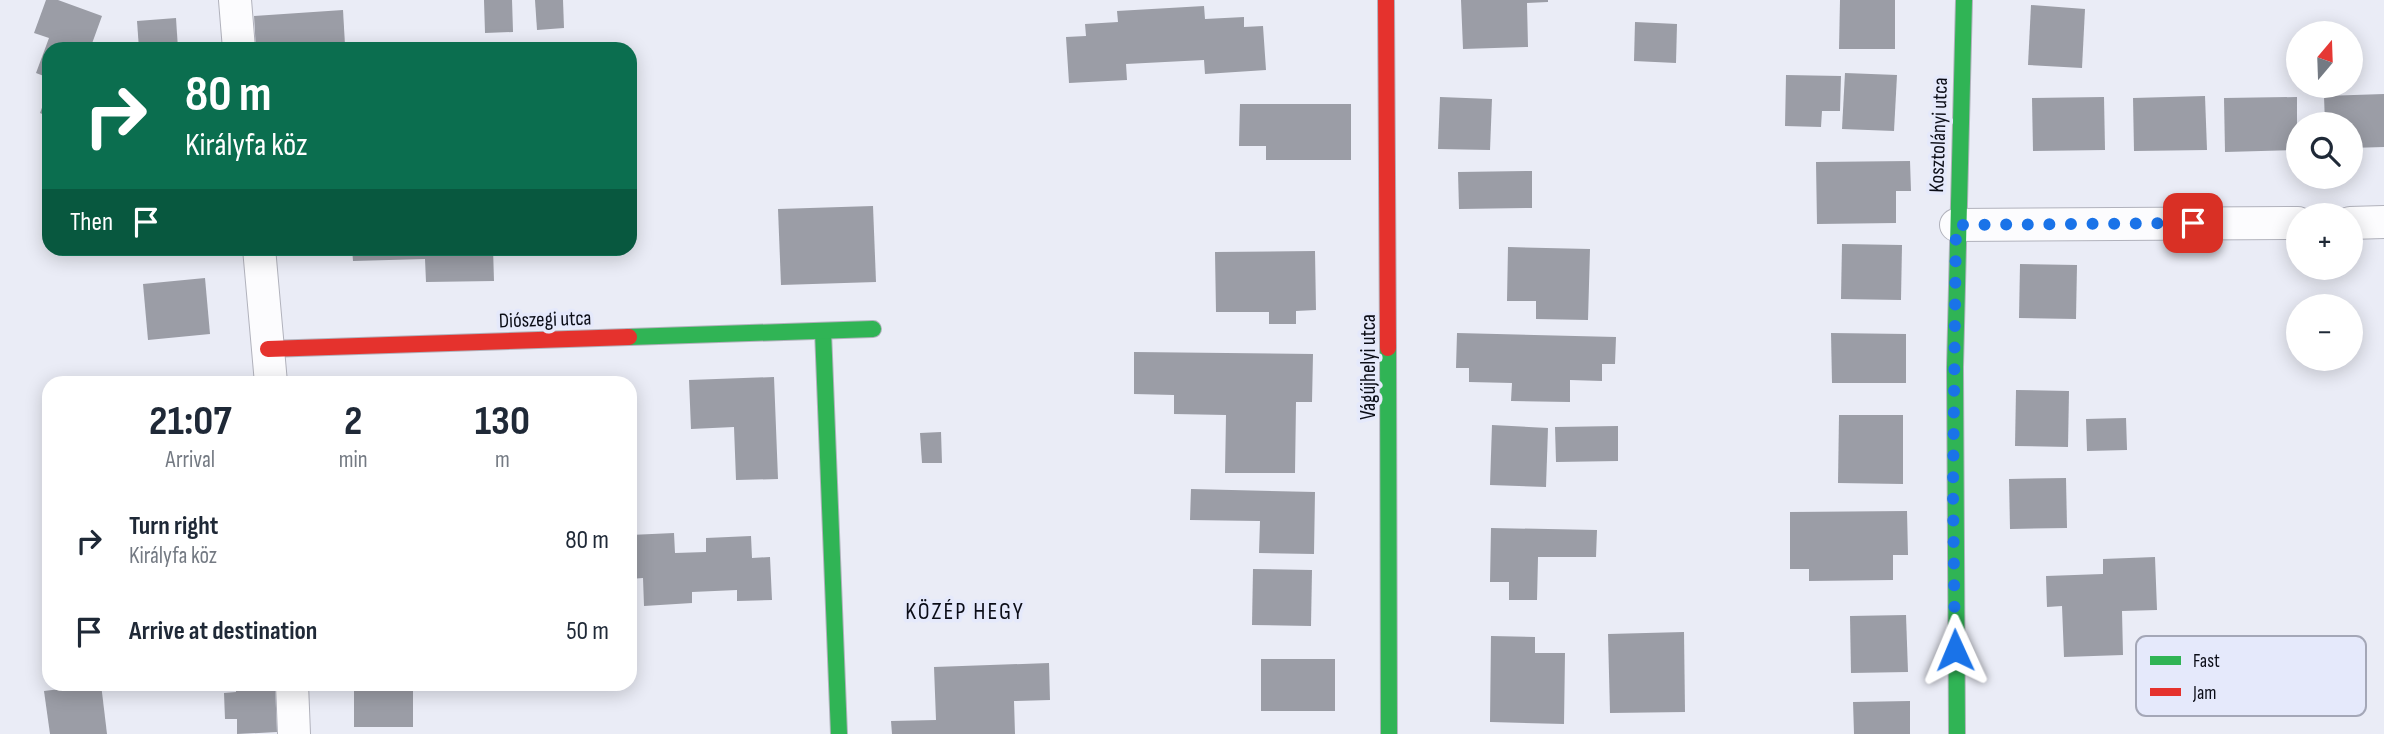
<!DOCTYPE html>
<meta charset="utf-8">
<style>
:root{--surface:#fff;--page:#f2f2f3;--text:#1f2937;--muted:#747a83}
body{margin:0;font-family:"Sofia Sans Condensed",sans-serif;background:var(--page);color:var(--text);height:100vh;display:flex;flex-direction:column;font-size:26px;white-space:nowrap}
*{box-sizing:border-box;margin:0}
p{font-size:23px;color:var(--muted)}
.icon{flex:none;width:38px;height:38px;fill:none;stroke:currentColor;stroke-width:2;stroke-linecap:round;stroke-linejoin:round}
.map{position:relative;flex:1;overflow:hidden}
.sheet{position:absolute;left:42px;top:376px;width:595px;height:315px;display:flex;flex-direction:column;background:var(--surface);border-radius:21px;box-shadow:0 4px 18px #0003}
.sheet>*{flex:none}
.hud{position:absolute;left:42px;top:42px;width:595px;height:214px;border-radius:21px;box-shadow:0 4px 18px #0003;background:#0b6e4f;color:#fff;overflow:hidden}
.needle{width:46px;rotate:19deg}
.controls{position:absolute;left:2286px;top:21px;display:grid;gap:14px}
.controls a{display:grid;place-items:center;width:77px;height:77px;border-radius:50%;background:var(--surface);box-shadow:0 4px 18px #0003;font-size:35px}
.pin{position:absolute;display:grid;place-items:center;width:60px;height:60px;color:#fff;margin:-30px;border-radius:14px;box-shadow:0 4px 10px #0006}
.me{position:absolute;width:77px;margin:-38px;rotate:359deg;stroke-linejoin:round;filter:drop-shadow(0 0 5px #0008)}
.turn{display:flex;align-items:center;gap:24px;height:147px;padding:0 28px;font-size:32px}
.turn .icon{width:91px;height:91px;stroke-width:2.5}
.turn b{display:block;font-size:49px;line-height:60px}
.then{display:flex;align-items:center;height:66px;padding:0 28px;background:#0003;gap:14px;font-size:26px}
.eta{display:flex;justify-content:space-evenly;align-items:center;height:119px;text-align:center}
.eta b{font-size:42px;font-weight:700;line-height:49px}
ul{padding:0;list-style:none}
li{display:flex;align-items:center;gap:21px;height:91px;padding:0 28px}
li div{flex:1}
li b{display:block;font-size:26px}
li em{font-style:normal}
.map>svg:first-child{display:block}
.building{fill:#9b9da6}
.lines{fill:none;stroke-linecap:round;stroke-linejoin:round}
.street-casing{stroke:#b1b2bc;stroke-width:34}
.fast-casing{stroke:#b1b2bc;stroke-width:18}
.jam-casing{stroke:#b1b2bc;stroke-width:18}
.street{stroke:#fcfcfe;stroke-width:32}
.fast{stroke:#30b455;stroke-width:16}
.jam{stroke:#e5322d;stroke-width:16}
.route{stroke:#1a73e8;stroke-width:12;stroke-dasharray:0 21.6}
.labels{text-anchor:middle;stroke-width:7;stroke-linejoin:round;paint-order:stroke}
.street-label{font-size:21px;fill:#0b0d17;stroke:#e5e9fb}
.quarter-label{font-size:24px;letter-spacing:2px;fill:#0b0d17;stroke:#e5e9fb}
.key{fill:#e5e9fb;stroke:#a4a7b7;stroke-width:2}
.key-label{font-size:19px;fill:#0b0d17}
</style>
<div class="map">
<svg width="2384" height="734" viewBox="0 0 2384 734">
<rect width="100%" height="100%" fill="#eaecf6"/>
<g class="building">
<path d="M 46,0 L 58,0 L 102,16 L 90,49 L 49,49 L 49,78 L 36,73 L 49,38 L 34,33 Z"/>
<path d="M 484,0 L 512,0 L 513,32 L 485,33 Z"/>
<path d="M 535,0 L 563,0 L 564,28 L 537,30 Z"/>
<path d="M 1461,0 L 1548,0 L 1548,2 L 1527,3 L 1528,47 L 1463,49 Z"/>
<path d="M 1840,0 L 1895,0 L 1895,49 L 1839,49 Z"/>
<path d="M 2031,5 L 2085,9 L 2082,68 L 2028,65 Z"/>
<path d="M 1204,6 L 1205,19 L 1244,17 L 1244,27 L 1263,26 L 1266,70 L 1205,74 L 1204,60 L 1126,64 L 1127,80 L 1069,83 L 1066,37 L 1086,36 L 1085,24 L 1118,22 L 1117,11 Z"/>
<path d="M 343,10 L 345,45 L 304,49 L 256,49 L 254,16 Z"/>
<path d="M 176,18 L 178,49 L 139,49 L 137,21 Z"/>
<path d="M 1635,22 L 1677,24 L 1676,63 L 1634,61 Z"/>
<path d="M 1845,73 L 1897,75 L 1894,131 L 1842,129 Z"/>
<path d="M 1786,75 L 1841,76 L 1840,111 L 1822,111 L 1821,127 L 1785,126 Z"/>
<path d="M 49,89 L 49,117 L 40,113 Z"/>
<path d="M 2384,94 L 2384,147 L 2350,148 L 2350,124 L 2325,124 L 2324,96 Z"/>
<path d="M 2205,96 L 2207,150 L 2134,151 L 2133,98 Z"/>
<path d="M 1440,97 L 1492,99 L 1490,150 L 1438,149 Z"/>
<path d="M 2104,97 L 2105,150 L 2033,151 L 2032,98 Z"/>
<path d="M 2297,97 L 2297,150 L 2225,152 L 2224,98 Z"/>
<path d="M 1240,104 L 1351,104 L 1351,160 L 1266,160 L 1266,146 L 1239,146 Z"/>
<path d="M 1910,161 L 1911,191 L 1896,191 L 1896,223 L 1817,224 L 1816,162 Z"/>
<path d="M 1532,171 L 1532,208 L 1459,209 L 1458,172 Z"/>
<path d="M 873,206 L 876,282 L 781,285 L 778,209 Z"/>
<path d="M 1842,244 L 1902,245 L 1901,300 L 1841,299 Z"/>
<path d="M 1508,247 L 1590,249 L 1588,320 L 1536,319 L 1536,301 L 1507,301 Z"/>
<path d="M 352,248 L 493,248 L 494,281 L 426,282 L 425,259 L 353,261 Z"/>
<path d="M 1315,251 L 1316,310 L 1296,311 L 1296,324 L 1269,324 L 1269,312 L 1216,312 L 1215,252 Z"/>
<path d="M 2020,264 L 2077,265 L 2076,319 L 2019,318 Z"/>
<path d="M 205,278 L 210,334 L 148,340 L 143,284 Z"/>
<path d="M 1457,333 L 1616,337 L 1615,364 L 1602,364 L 1602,381 L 1570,380 L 1570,402 L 1511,401 L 1512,383 L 1469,382 L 1469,368 L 1456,368 Z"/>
<path d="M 1831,333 L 1906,334 L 1906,383 L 1832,383 Z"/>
<path d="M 1134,352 L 1313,354 L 1312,402 L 1296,402 L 1295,473 L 1225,473 L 1226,415 L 1174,414 L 1174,395 L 1134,394 Z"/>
<path d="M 774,377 L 778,479 L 736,480 L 734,427 L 691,429 L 689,380 Z"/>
<path d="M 2016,390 L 2069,391 L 2068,447 L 2015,446 Z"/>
<path d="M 1839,415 L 1903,415 L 1903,484 L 1838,483 Z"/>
<path d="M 2126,418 L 2127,450 L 2087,451 L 2086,419 Z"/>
<path d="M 1492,425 L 1548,428 L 1546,487 L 1490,485 Z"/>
<path d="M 1618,426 L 1618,461 L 1556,462 L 1555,427 Z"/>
<path d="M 941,432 L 942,463 L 922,463 L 920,433 Z"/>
<path d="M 2066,478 L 2067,528 L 2010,529 L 2009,479 Z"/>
<path d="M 1191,489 L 1315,492 L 1314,554 L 1259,553 L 1260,521 L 1190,520 Z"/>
<path d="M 1907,511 L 1908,555 L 1893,555 L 1893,580 L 1809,581 L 1809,569 L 1790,569 L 1790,512 Z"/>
<path d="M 1491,528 L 1597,530 L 1596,557 L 1538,557 L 1537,600 L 1509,600 L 1509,582 L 1490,582 Z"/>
<path d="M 674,533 L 675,553 L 706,552 L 706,538 L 751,536 L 752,558 L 770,557 L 772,600 L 737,601 L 737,590 L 692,592 L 692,603 L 644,606 L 643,578 L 630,579 L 630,535 Z"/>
<path d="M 2155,557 L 2157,610 L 2122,611 L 2123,655 L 2064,657 L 2062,606 L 2047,607 L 2046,576 L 2103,574 L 2103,559 Z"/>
<path d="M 1253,569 L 1312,570 L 1311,626 L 1252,625 Z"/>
<path d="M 1906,615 L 1908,672 L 1851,673 L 1850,616 Z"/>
<path d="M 1684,632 L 1685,712 L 1610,713 L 1608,634 Z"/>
<path d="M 1491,636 L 1535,637 L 1535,653 L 1565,653 L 1564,724 L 1490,722 Z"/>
<rect x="1261" y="659" width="74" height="52"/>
<path d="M 1049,663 L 1050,700 L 1014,701 L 1015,734 L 892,734 L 891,721 L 936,720 L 934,667 Z"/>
<path d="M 101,684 L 107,734 L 50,734 L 44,691 Z"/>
<path d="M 236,684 L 275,684 L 277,732 L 237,734 L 237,719 L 225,719 L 224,693 L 236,692 Z"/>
<path d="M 354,684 L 432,684 L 432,687 L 413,687 L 413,727 L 354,727 Z"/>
<path d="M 1910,701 L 1910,734 L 1854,734 L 1853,702 Z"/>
</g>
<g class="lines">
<g class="street-casing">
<g id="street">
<path d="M 235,0 L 239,49"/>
<path d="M 2350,223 L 2384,222"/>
<path d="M 1956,225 L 2298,223"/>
<path d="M 259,248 L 271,383"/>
<path d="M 292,684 L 294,734"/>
</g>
</g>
<g class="fast-casing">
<g id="fast">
<path d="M 823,331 L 839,734"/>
<path d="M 629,337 L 873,329"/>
<path d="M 1388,348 L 1389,734"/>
<path d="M 1957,734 L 1955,367 L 1964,0"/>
</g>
</g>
<g class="jam-casing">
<g id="jam">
<path d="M 1386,0 L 1388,348"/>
<path d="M 268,349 L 629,337"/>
</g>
</g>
<use href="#street" class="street"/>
<use href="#fast" class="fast"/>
<use href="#jam" class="jam"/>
</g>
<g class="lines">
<path class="route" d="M 1955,650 L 1953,491 L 1956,225 L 2193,223"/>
</g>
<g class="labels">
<g class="street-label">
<text transform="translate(1938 135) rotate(-88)" y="7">Kosztolányi utca</text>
<text transform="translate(545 319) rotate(-2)" y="7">Diószegi utca</text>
<text transform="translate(1368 367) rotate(-90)" y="7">Vágújhelyi utca</text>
</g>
<g class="quarter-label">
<text x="965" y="619">KÖZÉP HEGY</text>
</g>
</g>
<rect x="2136" y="636" width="230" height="80" rx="10" class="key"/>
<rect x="2150" y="656" width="31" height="9" fill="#30b455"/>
<rect x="2150" y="688" width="31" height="8" fill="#e5322d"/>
<g class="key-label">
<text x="2193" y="667">Fast</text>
<text x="2193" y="699">Jam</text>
</g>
</svg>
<div class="controls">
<a><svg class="needle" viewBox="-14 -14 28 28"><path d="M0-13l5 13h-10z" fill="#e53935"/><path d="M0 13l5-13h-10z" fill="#747a83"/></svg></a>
<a><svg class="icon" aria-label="search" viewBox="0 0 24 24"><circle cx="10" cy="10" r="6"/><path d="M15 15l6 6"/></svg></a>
<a>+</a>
<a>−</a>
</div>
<div class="pin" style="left:2193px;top:223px;background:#d93025"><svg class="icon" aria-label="arrive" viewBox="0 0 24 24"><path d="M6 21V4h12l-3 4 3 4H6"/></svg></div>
<svg class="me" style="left:1955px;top:650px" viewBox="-20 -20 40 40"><path d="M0-17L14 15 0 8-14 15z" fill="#1a73e8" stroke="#fff" stroke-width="4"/></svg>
<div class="hud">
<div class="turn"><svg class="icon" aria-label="right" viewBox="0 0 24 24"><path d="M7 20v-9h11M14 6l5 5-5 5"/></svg><div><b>80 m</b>Királyfa köz</div></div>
<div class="then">Then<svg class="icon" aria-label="arrive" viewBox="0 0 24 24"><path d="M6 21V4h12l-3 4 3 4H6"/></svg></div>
</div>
<section class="sheet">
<div class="eta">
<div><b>21:07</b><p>Arrival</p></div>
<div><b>2</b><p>min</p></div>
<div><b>130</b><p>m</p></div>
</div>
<ul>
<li><svg class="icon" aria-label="right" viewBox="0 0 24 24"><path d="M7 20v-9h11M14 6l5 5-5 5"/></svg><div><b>Turn right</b><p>Királyfa köz</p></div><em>80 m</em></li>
<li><svg class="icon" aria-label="arrive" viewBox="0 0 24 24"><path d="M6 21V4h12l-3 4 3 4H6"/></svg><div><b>Arrive at destination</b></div><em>50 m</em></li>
</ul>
</section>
</div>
